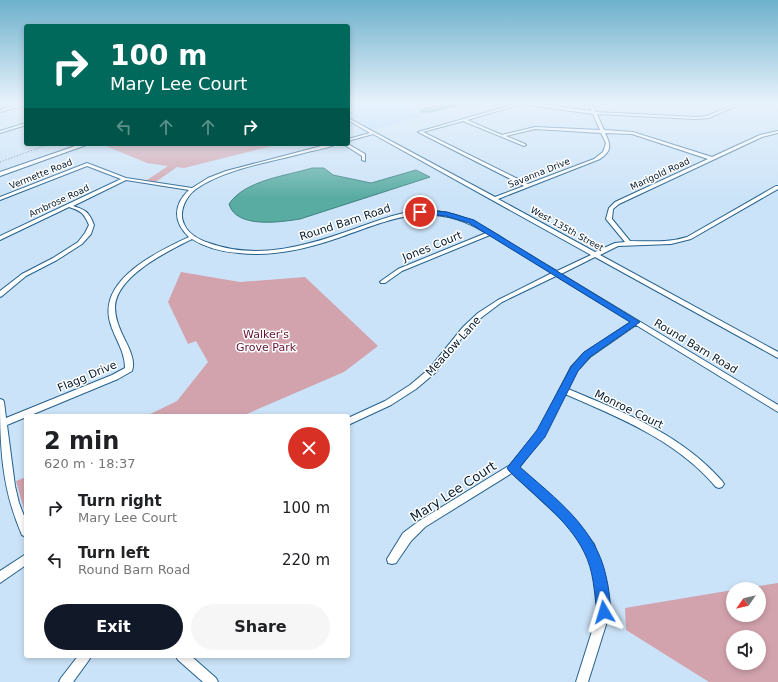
<!DOCTYPE html>
<meta charset="utf-8">
<style>
:root{--surface:#fff;--page:#f6f6f6;--text:#202124;--muted:#757577;--accent:#111827}
body{margin:0;font-family:"DejaVu Sans",sans-serif;background:var(--page);color:var(--text);height:100vh;display:flex;flex-direction:column;font-size:15px;white-space:nowrap}
*{box-sizing:border-box;margin:0}
p{font-size:13px;color:var(--muted)}
.icon{flex:none;width:22px;height:22px;fill:none;stroke:currentColor;stroke-width:2;stroke-linecap:round;stroke-linejoin:round}
.map{position:relative;flex:1;overflow:hidden}
.panel{position:absolute;left:24px;top:414px;width:326px;height:244px;display:flex;flex-direction:column;background:var(--surface);border-radius:4px;box-shadow:0 2px 6px #0003}
.panel>*{flex:none}
.banner{position:absolute;left:24px;top:24px;width:326px;height:122px;border-radius:4px;box-shadow:0 2px 6px #0003;background:#00695c;color:#fff;overflow:hidden}
.needle{width:26px;rotate:236deg}
.controls{position:absolute;left:726px;top:582px;display:grid;gap:8px}
.controls a{display:grid;place-items:center;width:40px;height:40px;border-radius:50%;background:var(--surface);box-shadow:0 2px 6px #0003;font-size:20px}
.pin{position:absolute;display:grid;place-items:center;width:34px;height:34px;color:#fff;margin:-17px;border:2px solid #fff;border-radius:50%;box-shadow:0 1px 4px #0007}
.me{position:absolute;width:44px;margin:-22px;rotate:353deg;stroke-linejoin:round;filter:drop-shadow(0 0 3px #0008)}
.turn{display:flex;align-items:center;gap:14px;height:84px;padding:0 20px;font-size:18px}
.turn .icon{width:52px;height:52px;stroke-width:2.5}
.turn b{display:block;font-size:28px;line-height:34px}
.lanes{display:flex;align-items:center;height:38px;padding:0 20px;background:#0003;justify-content:center;gap:20px;direction:ltr}
.lanes .off{opacity:.35}
.round{display:grid;place-items:center;flex:none;width:42px;height:42px;border-radius:21px;background:var(--page)}
.head{display:flex;align-items:center;justify-content:space-between;height:68px;padding:0 20px}
h1{font-size:24px;font-weight:600;line-height:30px}
.action{display:flex;gap:8px;margin-top:auto;padding:8px 20px}
.action a{flex:1;height:46px;border-radius:24px;background:var(--accent);color:#fff;font-size:16px;font-weight:600;line-height:46px;text-align:center}
.action a+a{background:var(--page);color:var(--text)}
ul{padding:0;list-style:none}
li{display:flex;align-items:center;gap:12px;height:52px;padding:0 20px}
li div{flex:1}
li b{display:block;font-size:15px}
li em{font-style:normal}
.map>svg:first-child{display:block}
.built{fill:#b3dafd}
.green{fill:#d2a3ad;fill-rule:evenodd}
.water{fill:#58aca2;stroke:#3e807f}
.lines{fill:none;stroke-linecap:round;stroke-linejoin:round}
.minor-casing{stroke:#24608d;stroke-width:2}
.major-casing{stroke:#24608d;stroke-width:2}
.minor{fill:#fff;fill-rule:evenodd}
.major{fill:#fff;fill-rule:evenodd}
.rail{stroke:#556d81;stroke-width:1;stroke-dasharray:1 2;stroke-linecap:butt}
.route{fill:#1a73e8;stroke:#114b97}
.labels{text-anchor:middle;stroke-width:3;stroke-linejoin:round;paint-order:stroke}
.far-street-label{font-size:9px;fill:#031a2d;stroke:#fff}
.street-label{font-size:11px;fill:#031a2d;stroke:#fff}
.park-label{font-size:11px;fill:#651530;stroke:#fff}
.near-street-label{font-size:13px;fill:#031a2d;stroke:#fff}
</style>
<div class="map">
<svg width="778" height="682" viewBox="0 0 778 682">
<rect width="100%" height="100%" fill="#cbe3f8"/>
<path class="built" d="M 348,103 L 443,103 L 408,112 L 420,117 L 372,130 L 348,117 Z"/>
<g class="green">
<path d="M 101,144 L 280,144 L 184,168 L 177,167 L 154,183 L 144,182 L 168,166 L 147,163 Z"/>
<path d="M 181,272 L 240,282 L 305,277 L 378,346 L 344,372 L 242,416 L 146,416 L 177,401 L 208,362 L 196,341 L 188,344 L 168,302 Z"/>
<path d="M 26,477 L 26,516 L 16,481 Z"/>
<path d="M 778,583 L 778,682 L 709,682 L 626,630 L 625,608 L 733,590 L 733,615 L 759,615 L 759,589 L 740,589 ZM 733,637 L 759,637 L 759,663 L 733,663 Z"/>
</g>
<g class="water">
<path d="M 448,103 L 466,103 L 431,112 L 421,112 L 420,110 Z"/>
<path d="M 312,168 L 324,168 L 333,175 L 371,183 L 416,170 L 430,177 L 300,219 C 281,222 236,229 229,204 C 245,180 286,176 312,168 Z"/>
</g>
<g class="lines">
<g class="minor-casing">
<g id="minor">
<path d="M 26,103 L 26,105 L 0,112 L 0,110 Z"/>
<path d="M 519,103 L 528,103 L 592,111 L 588,103 L 592,103 L 596,112 L 695,117 L 707,116 L 738,103 L 743,103 L 709,118 L 695,119 L 597,114 L 604,130 L 633,132 L 712,157 L 760,135 L 778,131 L 778,133 L 762,137 L 619,204 L 613,209 L 612,219 L 630,241 C 650,241 668,243 687,237 L 776,186 L 778,186 L 778,189 L 691,239 L 671,244 L 618,246 L 600,255 L 778,352 L 778,358 L 595,257 L 561,274 L 778,405 L 778,412 L 636,325 L 590,357 L 577,371 L 568,389 C 623,412 681,434 722,481 L 724,484 L 722,487 L 719,488 L 716,487 C 676,440 620,418 565,394 L 544,435 L 519,468 L 574,519 L 594,544 L 604,575 L 610,612 L 588,682 L 576,682 L 598,612 L 594,575 L 586,551 L 568,525 L 512,473 L 425,527 L 411,541 L 396,563 L 392,564 L 388,563 L 387,559 L 403,533 L 419,521 L 510,465 L 538,431 L 571,367 L 584,353 L 631,322 L 556,276 L 502,302 L 482,317 L 467,331 L 435,373 L 416,389 L 391,405 L 348,425 L 348,418 L 385,401 L 410,385 L 429,369 L 463,327 L 478,313 L 498,300 L 552,273 L 490,235 L 402,271 L 385,283 L 381,283 L 380,282 L 381,281 L 398,269 L 486,233 C 431,199 393,219 338,238 C 306,249 272,257 239,253 C 223,252 206,248 192,239 C 168,251 116,276 115,307 C 115,318 119,327 123,336 C 128,346 136,360 132,371 L 118,379 L 7,425 L 15,486 L 19,503 L 26,521 L 26,537 L 22,535 C 2,489 0,449 0,399 L 3,400 L 4,402 L 6,418 L 112,375 L 125,368 C 125,350 114,338 110,322 C 98,279 159,251 189,237 C 173,222 173,205 189,190 L 126,180 L 73,206 C 86,210 89,212 94,225 L 91,234 L 82,244 L 57,260 L 26,276 L 2,296 L 0,297 L 0,291 L 22,274 L 53,258 L 78,242 L 85,233 L 89,225 C 84,213 81,211 69,207 L 2,239 L 0,240 L 0,236 L 121,179 L 87,166 L 0,200 L 0,197 L 87,163 L 126,178 L 192,188 L 208,178 L 226,171 L 329,144 L 336,144 C 327,149 314,150 304,153 C 270,162 224,169 196,189 C 186,196 178,212 184,224 C 188,234 200,240 209,243 C 258,261 310,245 357,228 C 382,219 409,208 436,211 C 464,214 487,228 510,243 C 526,252 541,262 557,271 L 591,255 L 373,134 L 348,141 L 348,139 L 370,133 L 348,120 L 348,118 L 495,197 L 524,186 L 418,132 ZM 522,104 L 593,114 L 600,130 L 535,127 L 502,135 L 467,120 ZM 463,121 L 524,146 L 526,145 L 525,144 L 506,136 L 535,129 L 601,133 L 606,143 L 603,152 L 594,159 L 528,184 L 423,132 ZM 605,133 L 632,134 L 708,159 L 615,202 L 609,208 L 606,219 L 625,242 L 615,243 L 595,252 L 498,199 L 600,159 C 612,151 611,145 605,133 Z"/>
<path d="M 26,123 L 26,125 L 0,133 L 0,131 Z"/>
<path d="M 343,144 L 348,144 L 365,154 L 365,161 L 362,160 L 362,156 Z"/>
<path d="M 26,554 L 26,565 L 0,583 L 0,571 Z"/>
<path d="M 78,656 L 91,656 L 89,660 L 73,682 L 59,682 L 61,678 Z"/>
<path d="M 176,656 L 191,656 L 216,678 L 218,682 L 203,682 L 178,660 Z"/>
</g>
</g>
<g class="major-casing">
<path id="major" d="M 81,144 L 89,144 L 0,176 L 0,172 Z"/>
</g>
<use href="#minor" class="minor"/>
<use href="#major" class="major"/>
<path class="rail" d="M 0,162 L 50,144"/>
</g>
<linearGradient id="sky" x2="0" y2="1"><stop stop-color="#6eb1cc"/><stop offset="0.52" stop-color="#e8f2fc"/><stop offset="1" stop-color="#e8f2fc" stop-opacity="0"/></linearGradient>
<rect width="778" height="198" fill="url(#sky)"/>
<path class="route" d="M 420,210 L 447,212 L 474,220 L 640,322 L 590,357 L 578,371 L 545,437 L 520,467 C 555,498 596,528 606,576 C 609,588 610,600 611,612 L 609,618 L 604,620 L 599,618 L 597,612 C 594,592 594,571 584,552 C 569,521 534,495 509,471 L 507,468 L 537,430 L 571,367 L 584,352 L 630,322 L 469,223 L 446,216 L 418,213 L 418,211 Z"/>
<g class="labels">
<g class="far-street-label">
<text transform="translate(539 173) rotate(-22)" y="3">Savanna Drive</text>
<text transform="translate(41 174) rotate(-22)" y="3">Vermette Road</text>
<text transform="translate(660 174) rotate(-25)" y="3">Marigold Road</text>
<text transform="translate(59 201) rotate(-25)" y="3">Ambrose Road</text>
<text transform="translate(567 229) rotate(29)" y="3">West 135th Street</text>
</g>
<g class="street-label">
<text transform="translate(345 222) rotate(-18)" y="4">Round Barn Road</text>
<text transform="translate(432 246) rotate(-22)" y="4">Jones Court</text>
<text transform="translate(453 346) rotate(-48)" y="4">Meadow Lane</text>
<text transform="translate(696 346) rotate(31)" y="4">Round Barn Road</text>
<text transform="translate(87 376) rotate(-23)" y="4">Flagg Drive</text>
<text transform="translate(629 409) rotate(26)" y="4">Monroe Court</text>
</g>
<g class="park-label">
<text x="266" y="338">Walker's<tspan x="266" dy="13">Grove Park</tspan></text>
</g>
<g class="near-street-label">
<text transform="translate(453 491) rotate(-33)" y="5">Mary Lee Court</text>
</g>
</g>
</svg>
<div class="controls">
<a><svg class="needle" viewBox="-14 -14 28 28"><path d="M0-13l5 13h-10z" fill="#e53935"/><path d="M0 13l5-13h-10z" fill="#757577"/></svg></a>
<a><svg class="icon" aria-label="sound" viewBox="0 0 24 24"><path d="M4 9h4l5-4v14l-5-4H4zM17 9q2 3 0 6"/></svg></a>
</div>
<div class="pin" style="left:420px;top:212px;background:#d93025"><svg class="icon" aria-label="arrive" viewBox="0 0 24 24"><path d="M6 21V4h12l-3 4 3 4H6"/></svg></div>
<svg class="me" style="left:604px;top:612px" viewBox="-20 -20 40 40"><path d="M0-17L14 15 0 8-14 15z" fill="#1a73e8" stroke="#fff" stroke-width="4"/></svg>
<div class="banner">
<div class="turn"><svg class="icon" aria-label="right" viewBox="0 0 24 24"><path d="M7 20v-9h11M14 6l5 5-5 5"/></svg><div><b>100 m</b>Mary Lee Court</div></div>
<div class="lanes"><svg class="icon off" aria-label="left" viewBox="0 0 24 24"><path d="M17 20v-9H6M10 6l-5 5 5 5"/></svg><svg class="icon off" aria-label="ahead" viewBox="0 0 24 24"><path d="M12 20V5M6 11l6-6 6 6"/></svg><svg class="icon off" aria-label="ahead" viewBox="0 0 24 24"><path d="M12 20V5M6 11l6-6 6 6"/></svg><svg class="icon" aria-label="right" viewBox="0 0 24 24"><path d="M7 20v-9h11M14 6l5 5-5 5"/></svg></div>
</div>
<section class="panel">
<div class="head"><div><h1>2 min</h1><p>620 m · 18:37</p></div><a class="round" style="background:#d93025;color:#fff"><svg class="icon" aria-label="close" viewBox="0 0 24 24"><path d="M6 6l12 12M18 6L6 18"/></svg></a></div>
<ul>
<li><svg class="icon" aria-label="right" viewBox="0 0 24 24"><path d="M7 20v-9h11M14 6l5 5-5 5"/></svg><div><b>Turn right</b><p>Mary Lee Court</p></div><em>100 m</em></li>
<li><svg class="icon" aria-label="left" viewBox="0 0 24 24"><path d="M17 20v-9H6M10 6l-5 5 5 5"/></svg><div><b>Turn left</b><p>Round Barn Road</p></div><em>220 m</em></li>
</ul>
<div class="action"><a>Exit</a><a>Share</a></div>
</section>
</div>
